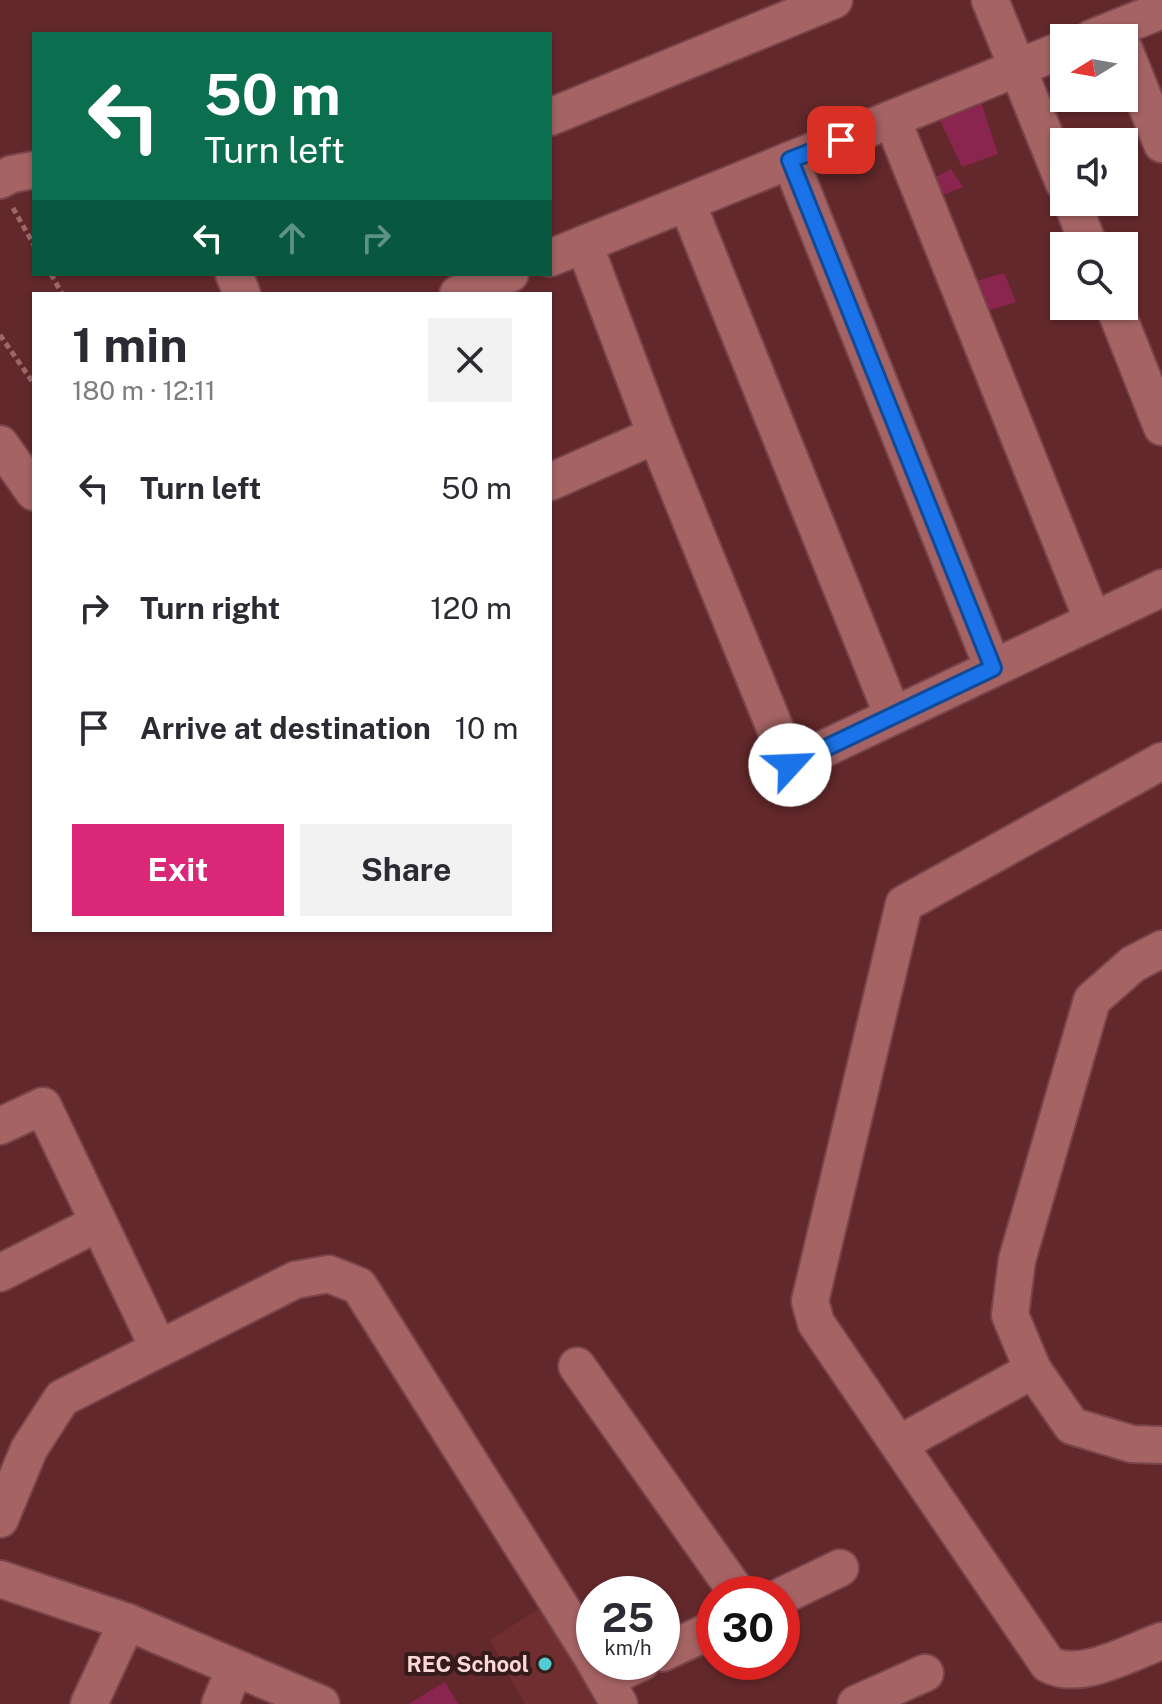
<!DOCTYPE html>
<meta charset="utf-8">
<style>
:root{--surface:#fff;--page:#f2f2f3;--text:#2b2b33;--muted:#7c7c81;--accent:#db2777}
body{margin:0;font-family:"Public Sans",sans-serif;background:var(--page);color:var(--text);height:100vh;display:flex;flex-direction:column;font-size:30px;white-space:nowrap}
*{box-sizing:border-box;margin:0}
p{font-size:26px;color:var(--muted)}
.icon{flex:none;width:44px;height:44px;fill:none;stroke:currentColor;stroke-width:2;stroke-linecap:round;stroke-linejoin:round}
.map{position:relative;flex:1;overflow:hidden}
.details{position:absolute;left:32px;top:292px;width:520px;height:640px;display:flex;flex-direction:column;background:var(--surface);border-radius:0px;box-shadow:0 2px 6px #0004}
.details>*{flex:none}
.guide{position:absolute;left:32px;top:32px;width:520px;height:244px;border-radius:0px;box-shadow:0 2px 6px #0004;background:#0b6e4f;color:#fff;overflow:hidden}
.needle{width:52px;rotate:259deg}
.buttons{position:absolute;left:1050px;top:24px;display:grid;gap:16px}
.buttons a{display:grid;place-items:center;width:88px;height:88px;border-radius:0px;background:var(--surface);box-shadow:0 2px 6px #0004;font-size:40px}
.speed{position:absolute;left:576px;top:1576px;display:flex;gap:16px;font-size:40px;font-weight:700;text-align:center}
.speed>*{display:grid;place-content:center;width:104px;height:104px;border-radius:50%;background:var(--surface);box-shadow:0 2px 6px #0004;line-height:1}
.speed small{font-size:20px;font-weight:400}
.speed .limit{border:12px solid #d22;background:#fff;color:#111}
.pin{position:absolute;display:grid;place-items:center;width:68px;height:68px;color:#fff;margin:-34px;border-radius:16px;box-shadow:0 4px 12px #0006}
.me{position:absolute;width:88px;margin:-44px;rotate:65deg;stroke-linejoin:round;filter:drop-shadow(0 0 6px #0008)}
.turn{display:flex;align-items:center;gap:28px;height:168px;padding:0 40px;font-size:36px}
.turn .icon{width:104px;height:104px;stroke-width:2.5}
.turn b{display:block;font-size:56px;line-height:68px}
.lanes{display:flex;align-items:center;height:76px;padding:0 40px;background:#0003;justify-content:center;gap:40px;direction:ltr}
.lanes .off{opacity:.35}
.round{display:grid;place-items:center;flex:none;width:84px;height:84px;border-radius:0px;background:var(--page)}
.summary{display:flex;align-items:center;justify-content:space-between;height:136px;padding:0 40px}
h1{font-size:48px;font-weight:700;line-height:60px}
.button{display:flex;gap:16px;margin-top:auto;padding:16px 40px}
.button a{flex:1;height:92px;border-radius:0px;background:var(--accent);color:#fff;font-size:32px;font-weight:700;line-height:92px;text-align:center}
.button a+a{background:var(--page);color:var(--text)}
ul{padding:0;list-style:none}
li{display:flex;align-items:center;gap:24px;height:120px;padding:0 40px}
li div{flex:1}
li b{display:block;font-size:30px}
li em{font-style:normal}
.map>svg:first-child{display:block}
.built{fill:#712e31}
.building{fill:#8a254f}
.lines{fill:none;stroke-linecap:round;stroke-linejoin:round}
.minor-casing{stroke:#79454a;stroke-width:40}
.path{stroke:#9b686a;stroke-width:5;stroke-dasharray:6 4;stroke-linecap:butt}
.minor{stroke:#a56364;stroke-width:36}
.route-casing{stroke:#114b97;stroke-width:20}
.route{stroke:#1a73e8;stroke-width:14}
.poi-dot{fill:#51ccd1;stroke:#361b1c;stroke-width:3}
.labels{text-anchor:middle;stroke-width:8;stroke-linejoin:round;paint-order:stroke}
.poi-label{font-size:22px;font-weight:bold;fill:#fed8d7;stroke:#361b1c;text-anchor:end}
</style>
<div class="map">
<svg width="1162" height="1704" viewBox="0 0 1162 1704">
<rect width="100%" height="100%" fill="#63282b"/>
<path class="built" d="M 548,1603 L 609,1704 L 525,1704 L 490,1640 Z"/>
<g class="building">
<path d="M 979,96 L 998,154 L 962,167 L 937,114 Z"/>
<path d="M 951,169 L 963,187 L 930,200 L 922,184 Z"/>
<path d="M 1004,273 L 1016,302 L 974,315 L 962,285 Z"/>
<path d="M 445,1682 L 458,1704 L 408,1704 Z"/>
</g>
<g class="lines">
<g class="minor-casing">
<g id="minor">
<path d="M 990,0 L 1064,183"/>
<path d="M 1092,38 L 1162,10"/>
<path d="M 1124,49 L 1162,144"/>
<path d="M 550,117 L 834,0"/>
<path d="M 892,119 L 1093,621"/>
<path d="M 790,160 L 993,668"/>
<path d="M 0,180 L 12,174 L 34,170"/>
<path d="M 1072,202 L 1089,246"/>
<path d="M 687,203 L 893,716"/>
<path d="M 584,244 L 656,435 L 790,765 L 1162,588"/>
<path d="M 550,258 L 1064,49"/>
<path d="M 234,274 L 242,294"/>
<path d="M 458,294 L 510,274"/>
<path d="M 1114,306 L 1162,427"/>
<path d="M 0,444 L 34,492"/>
<path d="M 550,482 L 656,435"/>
<path d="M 1162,761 L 904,904 L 810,1301 L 816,1323 L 1048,1664 C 1080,1682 1130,1652 1162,1641"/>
<path d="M 1162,949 L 1133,964 L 1092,1000 L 1017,1260 L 1010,1315 L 1033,1370 L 1072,1426 L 1132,1444 L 1162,1445"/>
<path d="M 0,1126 L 43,1106 L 158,1347"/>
<path d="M 0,1273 L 98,1223"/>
<path d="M 577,1366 L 738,1594"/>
<path d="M 899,1444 L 1033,1370"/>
<path d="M 0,1519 L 29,1449 L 62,1398 L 295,1280 L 329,1274 L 359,1286 L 594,1660"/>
<path d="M 0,1579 L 127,1622 L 321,1704"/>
<path d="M 782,1596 L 840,1568"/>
<path d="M 662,1653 L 714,1629"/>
<path d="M 595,1662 L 619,1704"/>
<path d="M 606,1679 L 642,1662"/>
<path d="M 89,1704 L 127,1622"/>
<path d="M 220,1704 L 234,1670"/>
<path d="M 856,1704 L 925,1673"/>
</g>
</g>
<g class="path">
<path d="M 13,208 L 34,245"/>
<path d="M 51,274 L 62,294"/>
<path d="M 0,335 L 34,384"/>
</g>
<use href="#minor" class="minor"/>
</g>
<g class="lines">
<g class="route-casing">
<path id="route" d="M 790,765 L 993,668 L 790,160 L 841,140"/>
</g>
<use href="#route" class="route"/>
</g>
<circle class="poi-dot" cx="545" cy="1664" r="8"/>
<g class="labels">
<g class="poi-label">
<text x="529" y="1672">REC School</text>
</g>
</g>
</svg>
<div class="buttons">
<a><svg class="needle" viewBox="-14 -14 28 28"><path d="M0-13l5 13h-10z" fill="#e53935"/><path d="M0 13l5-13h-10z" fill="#7c7c81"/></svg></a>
<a><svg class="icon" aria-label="sound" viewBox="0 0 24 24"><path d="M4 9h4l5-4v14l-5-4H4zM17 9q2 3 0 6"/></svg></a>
<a><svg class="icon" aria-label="search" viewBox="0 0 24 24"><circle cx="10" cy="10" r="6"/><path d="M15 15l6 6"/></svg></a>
</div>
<div class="speed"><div>25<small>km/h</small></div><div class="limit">30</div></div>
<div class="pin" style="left:841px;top:140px;background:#d93025"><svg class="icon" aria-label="arrive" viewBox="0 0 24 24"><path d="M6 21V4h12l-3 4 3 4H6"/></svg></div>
<svg class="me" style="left:790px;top:765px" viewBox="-20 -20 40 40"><circle r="19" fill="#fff"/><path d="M0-13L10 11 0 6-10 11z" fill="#1a73e8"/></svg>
<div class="guide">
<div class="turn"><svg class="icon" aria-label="left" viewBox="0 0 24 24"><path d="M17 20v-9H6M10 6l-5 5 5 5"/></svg><div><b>50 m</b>Turn left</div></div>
<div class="lanes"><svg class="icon" aria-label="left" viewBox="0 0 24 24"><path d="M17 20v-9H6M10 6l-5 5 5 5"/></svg><svg class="icon off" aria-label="ahead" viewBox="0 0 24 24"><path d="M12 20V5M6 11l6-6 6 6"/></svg><svg class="icon off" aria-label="right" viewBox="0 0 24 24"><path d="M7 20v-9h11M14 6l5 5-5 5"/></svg></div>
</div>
<section class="details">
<div class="summary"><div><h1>1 min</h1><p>180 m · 12:11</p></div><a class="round"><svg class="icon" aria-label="close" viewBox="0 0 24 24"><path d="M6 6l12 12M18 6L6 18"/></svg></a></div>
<ul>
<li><svg class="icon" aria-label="left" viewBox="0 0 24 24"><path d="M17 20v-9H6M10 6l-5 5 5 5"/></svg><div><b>Turn left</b></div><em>50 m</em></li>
<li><svg class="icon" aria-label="right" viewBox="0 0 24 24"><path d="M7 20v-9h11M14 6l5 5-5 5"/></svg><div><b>Turn right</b></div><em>120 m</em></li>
<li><svg class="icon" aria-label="arrive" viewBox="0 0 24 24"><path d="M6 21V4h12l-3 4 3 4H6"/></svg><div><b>Arrive at destination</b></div><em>10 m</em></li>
</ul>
<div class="button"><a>Exit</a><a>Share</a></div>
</section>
</div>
